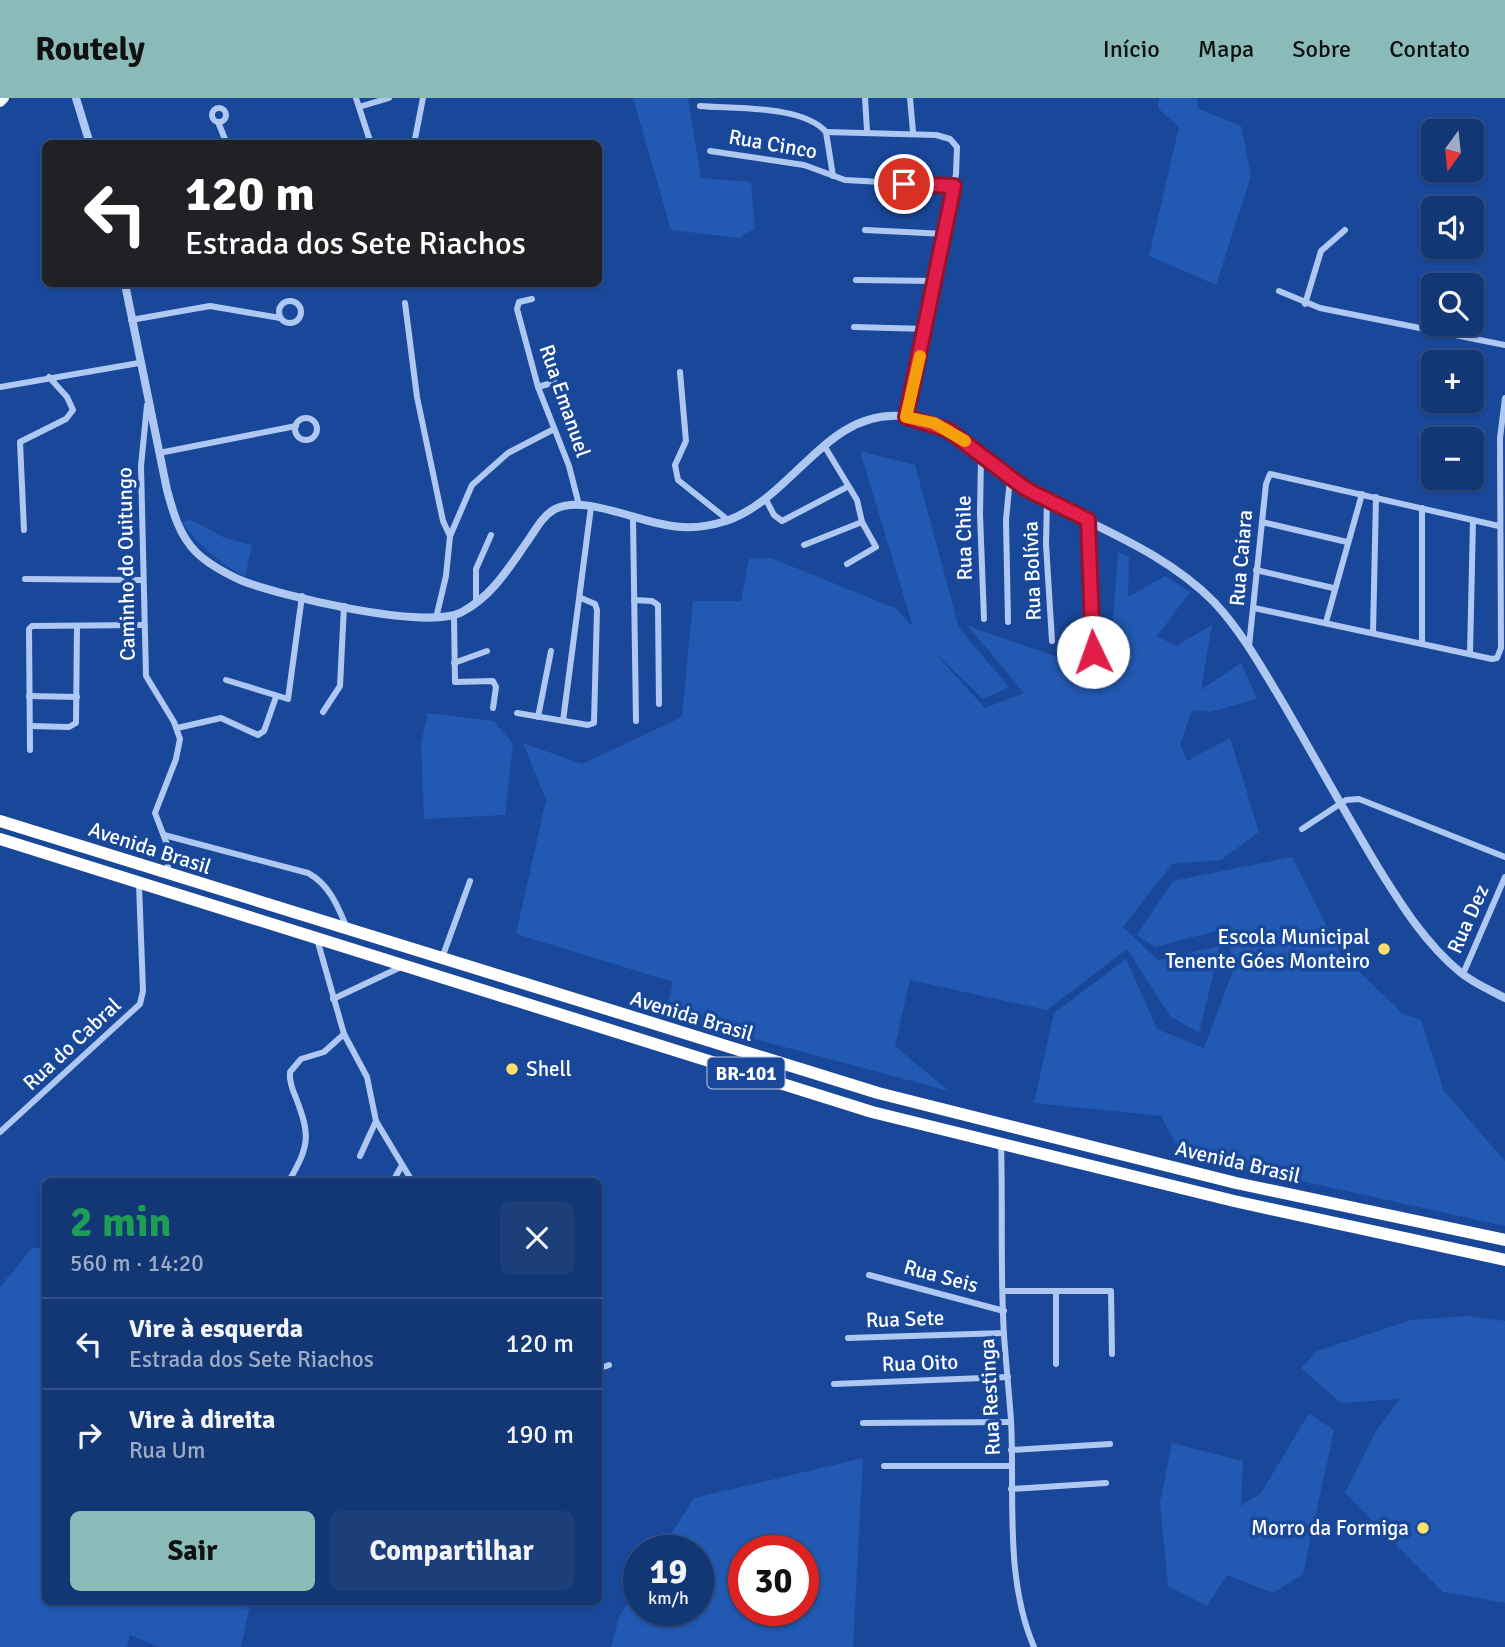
<!DOCTYPE html>
<html lang="pt">
<meta charset="utf-8">
<style>
:root{--surface:#133674;--page:#1c3e79;--text:#f1f3f6;--muted:#9dabc5;--line:#325086;--accent:#8bbbb9}
body{margin:0;font-family:Signika,sans-serif;background:var(--page);color:var(--text);height:100vh;display:flex;flex-direction:column;font-size:26px;white-space:nowrap}
*{box-sizing:border-box;margin:0}
p{font-size:23px;color:var(--muted)}
.icon{flex:none;width:38px;height:38px;fill:none;stroke:currentColor;stroke-width:2;stroke-linecap:round;stroke-linejoin:round}
.map{position:relative;flex:1;overflow:hidden}
.sheet{position:absolute;left:42px;top:1080px;width:560px;height:427px;display:flex;flex-direction:column;background:var(--surface);border-radius:10px;box-shadow:0 2px 5px #0004,0 0 0 2px var(--line)}
.sheet>*{flex:none}
.banner{position:absolute;left:42px;top:42px;width:560px;height:147px;border-radius:10px;box-shadow:0 2px 5px #0004,0 0 0 2px var(--line);background:#202124;color:#fff;overflow:hidden}
.needle{width:46px;rotate:195deg}
.buttons{position:absolute;left:1421px;top:21px;display:grid;gap:14px}
.buttons a{display:grid;place-items:center;width:63px;height:63px;border-radius:10px;background:var(--surface);box-shadow:0 2px 5px #0004,0 0 0 2px var(--line);font-size:35px}
.speed{position:absolute;left:623px;top:1437px;display:flex;gap:14px;font-size:35px;font-weight:700;text-align:center}
.speed>*{display:grid;place-content:center;width:91px;height:91px;border-radius:50%;background:var(--surface);box-shadow:0 2px 5px #0004,0 0 0 2px var(--line);line-height:1}
.speed small{font-size:18px;font-weight:400}
.speed .limit{border:10px solid #d22;background:#fff;color:#111}
.pin{position:absolute;display:grid;place-items:center;width:60px;height:60px;color:#fff;margin:-30px;border:4px solid #fff;border-radius:50%;box-shadow:0 2px 7px #0007}
.me{position:absolute;width:77px;margin:-38px;rotate:357deg;stroke-linejoin:round;filter:drop-shadow(0 0 5px #0008)}
.turn{display:flex;align-items:center;gap:24px;height:147px;padding:0 28px;font-size:32px}
.turn .icon{width:91px;height:91px;stroke-width:2.5}
.turn b{display:block;font-size:49px;line-height:60px}
.round{display:grid;place-items:center;flex:none;width:74px;height:74px;border-radius:10px;background:var(--page)}
.overview{display:flex;align-items:center;justify-content:space-between;height:119px;padding:0 28px}
h1{font-size:42px;font-weight:700;line-height:52px;color:#1e9e55}
.action{display:flex;gap:14px;margin-top:auto;padding:14px 28px}
.action a{flex:1;height:80px;border-radius:10px;background:var(--accent);color:#111;font-size:28px;font-weight:700;line-height:80px;text-align:center}
.action a+a{background:var(--page);color:var(--text)}
ul{padding:0;list-style:none}
li{display:flex;align-items:center;gap:21px;height:91px;padding:0 28px;border-top:2px solid var(--line)}
li div{flex:1}
li b{display:block;font-size:26px}
li em{font-style:normal}
header{display:flex;align-items:center;gap:42px;box-sizing:border-box;height:98px;padding:0 35px;background:var(--accent);color:#111}
header strong{font-size:33px}
nav{display:flex;gap:38px;margin-inline-start:auto;font-size:24px}
.map>svg:first-child{display:block}
.green{fill:#2259b3;fill-rule:evenodd}
.lines{fill:none;stroke-linecap:round;stroke-linejoin:round}
.minor{stroke:#aec8f1;stroke-width:6}
.tertiary{stroke:#aec8f1;stroke-width:8}
.primary{stroke:#f8faff;stroke-width:10}
.motorway{stroke:#fff;stroke-width:12}
.route-casing{stroke:#92132f;stroke-width:18}
.route{stroke:#e11d48;stroke-width:12}
.slow{stroke:#f59e0b;stroke-width:12}
.poi-dot{fill:#ffdf6e;stroke:#19489a;stroke-width:2.5}
.labels{text-anchor:middle;stroke-width:7;stroke-linejoin:round;paint-order:stroke}
.shield{fill:#19489a;stroke:#bac8e1;stroke-width:2}
.shield-label{font-size:19px;font-weight:bold;fill:#fff}
.street-label{font-size:21px;fill:#fff;stroke:#19489a}
.poi-label{font-size:21px;fill:#fff;stroke:#19489a;text-anchor:end}
</style>
<header>
<strong>Routely</strong>
<nav><a>Início</a><a>Mapa</a><a>Sobre</a><a>Contato</a></nav>
</header>
<div class="map">
<svg width="1505" height="1549" viewBox="0 0 1505 1549">
<rect width="100%" height="100%" fill="#19489a"/>
<g class="green">
<path d="M 633,0 L 688,0 L 701,80 L 751,84 L 755,130 L 740,140 L 671,132 Z"/>
<path d="M 1159,0 L 1198,0 L 1197,10 L 1241,28 L 1251,78 L 1216,187 L 1149,158 L 1179,29 L 1158,10 Z"/>
<path d="M 860,353 L 915,367 L 959,530 L 1009,589 L 983,601 L 930,550 L 985,610 L 1024,595 L 968,528 L 1109,577 L 1118,454 L 1129,459 L 1128,499 L 1165,478 L 1190,494 L 1157,538 L 1176,548 L 1212,527 L 1201,592 L 1241,565 L 1257,601 L 1210,614 L 1192,612 L 1180,646 L 1187,663 L 1230,640 L 1259,734 L 1221,762 L 1172,766 L 1123,829 L 1158,862 L 1220,848 L 1199,935 L 1170,918 L 1127,851 L 1047,912 L 910,882 L 895,948 L 949,993 L 665,917 L 673,884 L 516,836 L 546,702 L 523,645 L 582,666 L 682,619 L 693,503 L 741,503 L 749,461 L 771,460 L 895,510 L 913,529 Z"/>
<path d="M 191,422 L 225,440 L 252,447 L 245,479 C 219,464 200,449 182,424 Z"/>
<path d="M 428,615 L 494,623 L 513,646 L 505,717 L 424,721 L 421,645 Z"/>
<path d="M 1292,759 L 1340,855 L 1403,916 L 1421,922 L 1444,993 L 1505,1063 L 1505,1128 L 1182,1057 L 1161,1018 L 1034,1005 L 1054,915 L 1126,861 L 1157,931 L 1204,950 L 1235,867 L 1224,831 L 1155,849 L 1137,837 L 1173,783 Z"/>
<path d="M 32,1150 L 46,1150 L 46,1503 L 251,1503 L 241,1549 L 159,1549 L 130,1537 L 127,1549 L 0,1549 L 0,1189 Z"/>
<path d="M 1467,1218 L 1505,1223 L 1505,1505 L 1443,1494 L 1345,1395 L 1376,1333 L 1400,1301 L 1341,1305 L 1301,1270 L 1317,1253 L 1411,1222 Z"/>
<path d="M 1309,1315 L 1334,1332 L 1303,1476 L 1273,1495 L 1227,1477 L 1207,1508 L 1168,1488 L 1160,1404 L 1172,1345 L 1243,1363 L 1241,1408 L 1261,1395 Z"/>
<path d="M 863,1360 L 853,1549 L 611,1549 L 619,1519 L 639,1487 L 639,1512 L 698,1512 L 698,1452 L 661,1452 L 694,1400 ZM 744,1452 L 803,1452 L 803,1512 L 744,1512 Z"/>
</g>
<g class="lines">
<g class="minor">
<path d="M 356,0 L 371,46"/>
<path d="M 865,0 L 867,32"/>
<path d="M 910,0 L 913,34"/>
<path d="M 700,8 C 734,11 803,7 826,34 L 833,78"/>
<path d="M 359,9 L 389,0"/>
<circle cx="219" cy="17" r="7"/>
<path d="M 218,24 L 227,46"/>
<path d="M 826,34 L 936,37 L 950,41 L 957,49 L 956,76 L 906,319"/>
<path d="M 414,46 L 423,0"/>
<path d="M 710,53 L 804,67 L 845,82 L 954,88"/>
<path d="M 865,132 L 945,136"/>
<path d="M 856,182 L 935,183"/>
<path d="M 1279,193 L 1320,210 L 1505,247"/>
<path d="M 532,201 L 519,204 L 517,211 L 538,289 L 569,368 L 579,407"/>
<circle cx="290" cy="214" r="11"/>
<path d="M 405,205 L 417,299 L 443,423 L 450,438"/>
<path d="M 1305,206 L 1321,153 L 1345,132"/>
<path d="M 131,222 L 210,208 L 280,220"/>
<path d="M 854,229 L 926,231"/>
<path d="M 680,274 L 686,343 L 675,367 L 678,382 L 728,422"/>
<path d="M 0,289 L 139,265"/>
<path d="M 538,289 L 555,284"/>
<path d="M 147,307 L 141,368 L 146,578 L 174,624 L 180,641 L 176,661 L 155,715 L 168,749 L 168,775"/>
<circle cx="306" cy="331" r="11"/>
<path d="M 825,349 L 857,402 L 862,424 L 876,449 L 847,466"/>
<path d="M 159,355 L 296,328"/>
<path d="M 981,358 L 980,416 L 984,521"/>
<path d="M 765,400 L 774,417 L 782,423 L 847,389"/>
<path d="M 1047,402 L 1046,446 L 1052,543"/>
<path d="M 633,420 L 636,623"/>
<path d="M 1088,422 L 1093,554"/>
<path d="M 1262,424 L 1347,444"/>
<path d="M 24,432 L 20,344 L 66,321 L 73,312 L 67,299 L 49,279"/>
<path d="M 804,447 L 862,424"/>
<path d="M 1256,472 L 1333,490"/>
<path d="M 25,481 L 141,482"/>
<path d="M 634,502 L 652,503 L 658,507 L 659,606"/>
<path d="M 476,505 L 476,471 L 491,437"/>
<path d="M 1254,510 L 1492,561 L 1497,560 L 1501,550 L 1500,340 L 1505,300"/>
<path d="M 454,518 L 455,584 L 493,583 L 496,589 L 493,610"/>
<path d="M 436,520 L 446,478 L 450,438 L 472,387 L 508,355 L 554,331"/>
<path d="M 1008,524 L 1006,422 L 1010,380"/>
<path d="M 1326,524 L 1362,396"/>
<path d="M 1373,535 L 1376,399"/>
<path d="M 1422,546 L 1422,410"/>
<path d="M 1249,548 L 1266,386 L 1270,376 L 1499,428"/>
<path d="M 1470,556 L 1473,422"/>
<path d="M 454,565 L 487,553"/>
<path d="M 226,582 L 288,601 L 302,498"/>
<path d="M 29,598 L 77,599"/>
<path d="M 323,614 L 340,588 L 344,508"/>
<path d="M 517,615 L 588,627 L 594,625 L 597,512 L 595,506 L 581,500"/>
<path d="M 538,619 L 551,553"/>
<path d="M 563,623 L 591,409"/>
<path d="M 30,628 L 69,629 L 76,625 L 77,528"/>
<path d="M 177,630 L 221,620 L 258,637 L 264,633 L 276,599"/>
<path d="M 30,652 L 29,531 L 32,528 L 143,527"/>
<path d="M 1302,731 L 1346,702 L 1359,701 L 1505,759"/>
<path d="M 164,737 L 308,775 C 330,787 338,809 347,830"/>
<path d="M 317,841 L 344,936 L 367,979 L 376,1023 L 412,1083"/>
<path d="M 442,860 L 470,783"/>
<path d="M 1463,876 L 1505,779"/>
<path d="M 333,901 L 401,869"/>
<path d="M 0,1034 L 140,906 L 143,893 L 139,787"/>
<path d="M 1001,1045 C 1003,1109 1000,1174 1004,1237 C 1006,1266 1009,1294 1011,1322 C 1015,1397 1004,1479 1034,1549"/>
<path d="M 360,1058 L 376,1023"/>
<path d="M 289,1083 C 309,1048 311,1038 296,1000 C 292,991 289,983 290,974 L 301,961 L 324,954 L 344,936"/>
<path d="M 393,1083 L 401,1069"/>
<path d="M 869,1177 L 1004,1213"/>
<path d="M 1004,1193 L 1111,1193 L 1112,1256"/>
<path d="M 848,1240 L 1004,1235"/>
<path d="M 1056,1266 L 1056,1193"/>
<path d="M 598,1271 L 609,1267"/>
<path d="M 834,1286 L 1008,1279"/>
<path d="M 863,1325 L 1011,1324"/>
<path d="M 1011,1352 L 1110,1346"/>
<path d="M 884,1368 L 1010,1368"/>
<path d="M 1011,1391 L 1106,1385"/>
</g>
<g class="tertiary">
<path d="M 76,0 L 90,46"/>
<path d="M 125,186 L 167,392 C 173,414 179,437 196,454 C 208,466 225,475 240,482 C 280,498 426,533 462,514 C 492,498 508,471 527,444 C 535,433 542,418 555,411 C 586,395 647,429 683,429 C 697,430 713,427 726,423 C 792,401 826,312 901,318 C 955,323 984,366 1027,392 C 1090,428 1162,451 1214,504 C 1242,534 1262,570 1283,605 C 1315,660 1346,716 1379,771 C 1402,808 1426,846 1460,874 C 1473,885 1490,892 1505,900"/>
</g>
<path class="primary" d="M 0,4 L 4,0"/>
<g class="motorway">
<path d="M 0,723 L 878,995 L 1236,1085 L 1505,1142"/>
<path d="M 0,741 L 872,1014 L 1234,1103 L 1505,1162"/>
</g>
</g>
<g class="lines">
<g class="route-casing">
<path id="route" d="M 904,86 L 954,88 L 906,319 L 948,332 L 1026,391 L 1088,422 L 1093,554"/>
</g>
<use href="#route" class="route"/>
<path class="slow" d="M 920,258 L 906,319 L 934,325 L 965,343"/>
</g>
<g class="poi-dot">
<circle cx="1384" cy="851" r="7"/>
<circle cx="512" cy="971" r="7"/>
<circle cx="1423" cy="1430" r="7"/>
</g>
<g class="labels">
<rect class="shield" x="707.5" y="959.5" width="77" height="31" rx="5"/>
<g class="shield-label">
<text x="746" y="982">BR-101</text>
</g>
<g class="street-label">
<text transform="translate(773 46) rotate(10)" y="7">Rua Cinco</text>
<text transform="translate(565 303) rotate(71)" y="7">Rua Emanuel</text>
<text transform="translate(964 440) rotate(-91)" y="7">Rua Chile</text>
<text transform="translate(1241 460) rotate(-85)" y="7">Rua Caiara</text>
<text transform="translate(126 466) rotate(-91)" y="7">Caminho do Ouitungo</text>
<text transform="translate(1032 473) rotate(-92)" y="7">Rua Bolívia</text>
<text transform="translate(150 750) rotate(18)" y="7">Avenida Brasil</text>
<text transform="translate(1468 821) rotate(-66)" y="7">Rua Dez</text>
<text transform="translate(692 918) rotate(17)" y="7">Avenida Brasil</text>
<text transform="translate(72 946) rotate(-43)" y="7">Rua do Cabral</text>
<text transform="translate(1238 1064) rotate(13)" y="7">Avenida Brasil</text>
<text transform="translate(941 1178) rotate(15)" y="7">Rua Seis</text>
<text transform="translate(905 1221) rotate(-2)" y="7">Rua Sete</text>
<text transform="translate(920 1265) rotate(-2)" y="7">Rua Oito</text>
<text transform="translate(990 1299) rotate(-93)" y="7">Rua Restinga</text>
</g>
<g class="poi-label">
<text x="1370" y="846">Escola Municipal<tspan x="1370" dy="24">Tenente Góes Monteiro</tspan></text>
<text x="526" y="978" text-anchor="start">Shell</text>
<text x="1409" y="1437">Morro da Formiga</text>
</g>
</g>
</svg>
<div class="buttons">
<a><svg class="needle" viewBox="-14 -14 28 28"><path d="M0-13l5 13h-10z" fill="#e53935"/><path d="M0 13l5-13h-10z" fill="#9dabc5"/></svg></a>
<a><svg class="icon" aria-label="sound" viewBox="0 0 24 24"><path d="M4 9h4l5-4v14l-5-4H4zM17 9q2 3 0 6"/></svg></a>
<a><svg class="icon" aria-label="search" viewBox="0 0 24 24"><circle cx="10" cy="10" r="6"/><path d="M15 15l6 6"/></svg></a>
<a>+</a>
<a>−</a>
</div>
<div class="speed"><div>19<small>km/h</small></div><div class="limit">30</div></div>
<div class="pin" style="left:904px;top:86px;background:#d93025"><svg class="icon" aria-label="arrive" viewBox="0 0 24 24"><path d="M6 21V4h12l-3 4 3 4H6"/></svg></div>
<svg class="me" style="left:1093px;top:554px" viewBox="-20 -20 40 40"><circle r="19" fill="#fff"/><path d="M0-13L10 11 0 6-10 11z" fill="#e11d48"/></svg>
<div class="banner">
<div class="turn"><svg class="icon" aria-label="left" viewBox="0 0 24 24"><path d="M17 20v-9H6M10 6l-5 5 5 5"/></svg><div><b>120 m</b>Estrada dos Sete Riachos</div></div>
</div>
<section class="sheet">
<div class="overview"><div><h1>2 min</h1><p>560 m · 14:20</p></div><a class="round"><svg class="icon" aria-label="close" viewBox="0 0 24 24"><path d="M6 6l12 12M18 6L6 18"/></svg></a></div>
<ul>
<li><svg class="icon" aria-label="left" viewBox="0 0 24 24"><path d="M17 20v-9H6M10 6l-5 5 5 5"/></svg><div><b>Vire à esquerda</b><p>Estrada dos Sete Riachos</p></div><em>120 m</em></li>
<li><svg class="icon" aria-label="right" viewBox="0 0 24 24"><path d="M7 20v-9h11M14 6l5 5-5 5"/></svg><div><b>Vire à direita</b><p>Rua Um</p></div><em>190 m</em></li>
</ul>
<div class="action"><a>Sair</a><a>Compartilhar</a></div>
</section>
</div>
